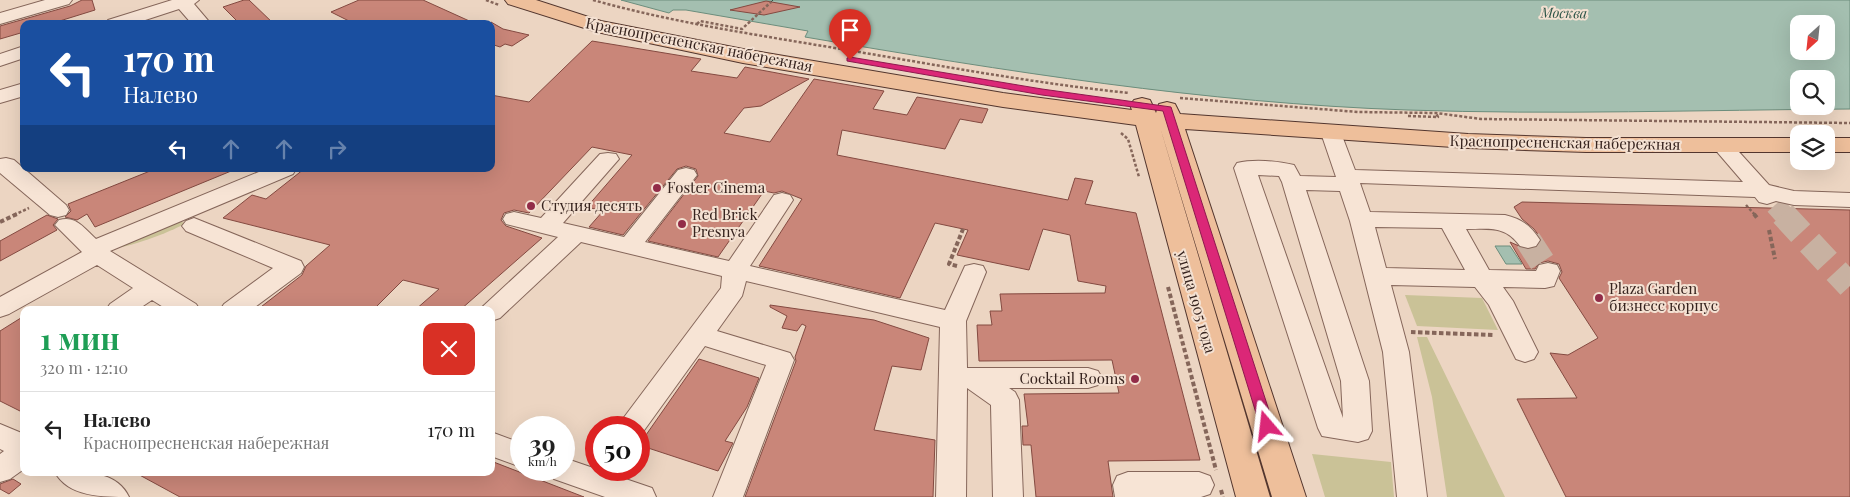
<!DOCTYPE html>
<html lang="ru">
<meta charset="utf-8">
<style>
:root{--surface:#fff;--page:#f2f2f2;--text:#222;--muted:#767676;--line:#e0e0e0}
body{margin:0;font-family:"Playfair Display",serif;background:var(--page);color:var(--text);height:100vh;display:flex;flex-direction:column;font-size:19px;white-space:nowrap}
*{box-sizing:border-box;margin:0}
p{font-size:16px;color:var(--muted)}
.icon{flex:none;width:28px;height:28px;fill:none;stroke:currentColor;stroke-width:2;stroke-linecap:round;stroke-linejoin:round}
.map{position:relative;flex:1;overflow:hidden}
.details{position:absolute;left:20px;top:306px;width:475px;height:170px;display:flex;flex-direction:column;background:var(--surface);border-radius:10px;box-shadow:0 5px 20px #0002}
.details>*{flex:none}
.hud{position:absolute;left:20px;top:20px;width:475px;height:152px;border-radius:10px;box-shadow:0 5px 20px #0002;background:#1a4fa0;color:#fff;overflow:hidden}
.needle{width:32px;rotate:207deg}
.controls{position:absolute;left:1790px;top:15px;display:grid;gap:10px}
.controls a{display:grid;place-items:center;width:45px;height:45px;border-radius:10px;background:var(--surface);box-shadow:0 5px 20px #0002;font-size:25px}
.speed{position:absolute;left:510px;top:416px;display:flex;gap:10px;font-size:25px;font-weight:700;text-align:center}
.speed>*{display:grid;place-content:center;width:65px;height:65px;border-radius:50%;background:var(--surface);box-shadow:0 5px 20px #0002;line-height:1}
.speed small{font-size:12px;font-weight:400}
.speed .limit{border:8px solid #d22;background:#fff;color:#111}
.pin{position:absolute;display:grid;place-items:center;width:42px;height:42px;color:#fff;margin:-51px -21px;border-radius:50% 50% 50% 0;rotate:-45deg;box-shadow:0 0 5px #0007}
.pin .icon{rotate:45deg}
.me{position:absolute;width:55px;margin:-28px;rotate:343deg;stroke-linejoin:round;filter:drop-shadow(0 0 4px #0008)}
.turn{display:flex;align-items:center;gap:18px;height:105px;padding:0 20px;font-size:22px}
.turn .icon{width:65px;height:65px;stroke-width:2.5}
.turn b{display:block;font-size:35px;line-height:42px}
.lanes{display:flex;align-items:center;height:48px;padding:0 20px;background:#0003;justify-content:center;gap:25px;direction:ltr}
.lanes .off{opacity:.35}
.round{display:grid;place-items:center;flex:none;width:52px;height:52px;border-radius:10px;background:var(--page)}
.head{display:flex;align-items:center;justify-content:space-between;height:85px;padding:0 20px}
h1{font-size:30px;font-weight:700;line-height:38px;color:#1e9e55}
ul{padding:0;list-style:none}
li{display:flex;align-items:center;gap:15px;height:75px;padding:0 20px;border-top:1px solid var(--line)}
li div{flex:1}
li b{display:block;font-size:19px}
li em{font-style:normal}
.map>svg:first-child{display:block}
.green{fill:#cac297}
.water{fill:#a4bfb0;stroke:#6c8d7c;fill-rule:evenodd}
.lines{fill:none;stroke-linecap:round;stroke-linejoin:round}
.ferry{stroke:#2d5548;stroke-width:1;stroke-dasharray:5 4.5;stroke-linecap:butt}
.building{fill:#c98679;stroke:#844a41}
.minor-tunnel-far1{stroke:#c8b1a1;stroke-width:20;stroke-dasharray:20 10;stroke-linecap:butt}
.minor-tunnel{stroke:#c8b1a1;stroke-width:26;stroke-dasharray:26 13;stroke-linecap:butt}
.minor-casing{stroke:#85665a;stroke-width:2}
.major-casing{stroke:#53362e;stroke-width:2}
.path-far1{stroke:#85665a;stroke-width:2.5;stroke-dasharray:3 2;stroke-linecap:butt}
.path{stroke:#85665a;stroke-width:4;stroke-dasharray:4.5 2.5;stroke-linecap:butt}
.minor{fill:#f7e4d5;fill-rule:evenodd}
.major{fill:#eebf9b;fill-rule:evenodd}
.route{fill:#db2777;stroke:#8e194d}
.poi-dot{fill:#922c48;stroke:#f4e1d2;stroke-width:2}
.labels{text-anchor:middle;stroke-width:4;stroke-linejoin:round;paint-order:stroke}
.far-water-label{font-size:14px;font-style:italic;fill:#2d5548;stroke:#f4e1d2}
.street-label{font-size:15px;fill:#36231e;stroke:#f4e1d2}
.poi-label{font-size:15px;fill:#36231e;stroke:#f4e1d2;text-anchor:start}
</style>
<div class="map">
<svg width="1850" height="497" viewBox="0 0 1850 497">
<rect width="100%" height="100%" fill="#ecd5c2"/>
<g class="green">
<path d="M 178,221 L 185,223 C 179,229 123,250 116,247 Z"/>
<path d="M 1405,295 L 1482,298 L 1498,330 L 1417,326 Z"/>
<path d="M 1417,337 L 1427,337 L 1505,497 L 1447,497 L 1432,397 Z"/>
<path d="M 1312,454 L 1391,462 L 1394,497 L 1325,497 Z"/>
</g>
<g class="water">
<path d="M 621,0 L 1850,0 L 1850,109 C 1703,110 1554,115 1407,110 C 1204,103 1005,71 805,37 L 808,31 L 686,10 L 673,10 L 669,13 ZM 1799,24 L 1826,24 L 1826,51 L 1799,51 ZM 1799,79 L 1826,79 L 1826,106 L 1799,106 Z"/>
<path d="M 1495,246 L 1510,246 L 1522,264 L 1506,264 Z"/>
</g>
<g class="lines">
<path class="ferry" d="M 771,2 L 773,0"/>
</g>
<g class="building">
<path d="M 82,0 L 92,0 L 95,10 L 50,24 L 24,24 L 24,32 L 0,39 L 0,26 L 70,6 Z"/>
<path d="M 244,0 L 249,0 L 274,24 L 240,24 L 223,7 Z"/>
<path d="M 359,0 L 423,0 L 476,24 L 355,24 L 331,12 Z"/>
<path d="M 766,1 L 800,7 L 764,15 L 730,10 Z"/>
<path d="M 491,22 L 503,29 L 529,35 L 512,46 L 505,44 L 500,47 L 491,44 Z"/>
<path d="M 592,41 L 701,59 L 691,71 L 737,78 L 745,67 L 809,79 L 761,106 L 744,108 L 724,133 L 770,142 L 814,79 L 884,91 L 873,109 L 907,115 L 917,97 L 988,109 L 982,123 L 960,119 L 945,149 L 842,130 L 837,155 L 1068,200 L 1075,178 L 1093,181 L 1085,204 L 1136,213 L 1200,460 L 1108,461 L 1113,497 L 1036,497 L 1031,445 L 1023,445 L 1022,426 L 1028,426 L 1024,394 L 1119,393 L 1112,360 L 979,361 L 977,325 L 992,325 L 990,311 L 1002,311 L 1000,294 L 1105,293 L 1106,286 L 1078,281 L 1070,235 L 1043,229 L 1029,270 L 957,255 L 968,230 L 935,223 L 900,298 L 759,266 L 802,199 L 782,191 L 774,193 L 764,191 L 718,257 L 648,241 L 698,176 L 696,169 L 686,166 L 677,169 L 623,235 L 589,227 L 603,211 L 587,207 L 632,155 L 592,147 L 529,213 L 514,210 L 504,213 L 501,220 L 506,226 L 542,238 L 460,310 L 415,310 L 439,289 L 403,280 L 373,310 L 257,310 L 302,275 L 306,266 L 330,245 L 223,218 L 252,195 L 266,199 L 304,169 L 491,169 L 491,95 L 529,102 Z"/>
<path d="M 155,169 L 236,169 L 95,227 L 87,214 L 77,220 L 65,217 L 71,211 L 68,204 Z"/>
<path d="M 1522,202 L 1850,210 L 1850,497 L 1566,497 L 1517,399 L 1577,398 L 1550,353 L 1568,355 L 1598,338 L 1559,278 L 1562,272 L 1559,264 L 1548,261 L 1539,263 L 1535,269 L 1526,269 L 1510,242 L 1528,250 L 1538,247 L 1542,240 L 1534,229 L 1522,219 L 1514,207 Z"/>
<path d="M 47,215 L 58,219 L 53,225 L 57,230 L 0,261 L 0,241 Z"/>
<path d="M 770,305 L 874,320 L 929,338 L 921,370 L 892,366 L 874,430 L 935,440 L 933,497 L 745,497 L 796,361 L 795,357 L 806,326 L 802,324 L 797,331 L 782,328 L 787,316 L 770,307 Z"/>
<path d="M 24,316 L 24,413 L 0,401 L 0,331 Z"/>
<path d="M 699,359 L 759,378 L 747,407 L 725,441 L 733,443 L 718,471 L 639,445 Z"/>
<path d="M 491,461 L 584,497 L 180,497 L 134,472 L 491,472 Z"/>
<path d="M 13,479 L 21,484 L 9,494 L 0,489 L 0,484 Z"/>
</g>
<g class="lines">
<path class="minor-tunnel-far1" d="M 1775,205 L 1784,215"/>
<g class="minor-tunnel">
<path d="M 1783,214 L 1850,286"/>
<path d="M 1528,240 L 1548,271"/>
</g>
<g class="minor-casing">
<g id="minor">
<path d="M 45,0 L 72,0 L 69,4 L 0,24 L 0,13 Z"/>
<path d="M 172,0 L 199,0 L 194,4 L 211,24 L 192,24 L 179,9 L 133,24 L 105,24 L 108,20 Z"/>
<path d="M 24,46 L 24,58 L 0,66 L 0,54 Z"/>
<path d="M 24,83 L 24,96 L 0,103 L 0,90 Z"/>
<path d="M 1331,127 L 1338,129 L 1341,133 L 1355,170 L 1743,182 L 1712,146 L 1716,142 L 1723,140 L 1730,142 L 1769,185 L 1794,191 L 1850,193 L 1850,207 L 1794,205 L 1776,201 L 1767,204 L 1759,202 L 1755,197 L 1360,183 L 1370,212 L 1505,215 C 1522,219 1531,226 1540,240 L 1536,246 L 1528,248 L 1520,246 C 1505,225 1489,229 1466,229 L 1489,270 L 1536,271 L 1539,265 L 1548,263 L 1557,265 L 1560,271 L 1554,286 L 1545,288 L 1503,287 L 1513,301 L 1538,352 L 1534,359 L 1525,362 L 1516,359 L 1489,305 L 1475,287 L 1391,285 L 1409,352 L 1427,497 L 1397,497 L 1383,352 L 1350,221 L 1340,191 L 1306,190 L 1369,381 L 1372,431 L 1368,439 L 1358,442 L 1322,436 L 1318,428 L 1234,168 L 1237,163 C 1254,159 1277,161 1294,165 L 1300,176 L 1336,177 L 1321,133 L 1324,129 ZM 1258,175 L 1279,176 L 1282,182 L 1341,381 L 1343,418 ZM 1375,227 L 1442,228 L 1465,270 L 1386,268 Z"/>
<path d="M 608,153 L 616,154 L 619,159 L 563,223 L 624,237 L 678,170 L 686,168 L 694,170 L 697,175 L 645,242 L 729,261 L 774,195 L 782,193 L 790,195 L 793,200 L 750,266 L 945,310 L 965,266 L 974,264 L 983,266 L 986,272 L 966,321 L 967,368 L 1088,368 L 1098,371 L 1102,378 L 1098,385 L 1088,388 L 1009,388 L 1015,392 L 1019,400 L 1023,497 L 993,497 L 991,405 L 967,388 L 966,497 L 936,497 L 940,327 L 746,281 L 742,296 L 717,331 L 790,353 L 794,360 L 743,497 L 713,497 L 766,365 L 705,346 L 640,436 L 639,428 L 616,428 L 721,288 L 722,276 L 581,242 L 500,318 L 491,321 L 491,310 L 479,310 L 558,237 L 506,224 L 503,219 L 506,214 L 514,212 L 541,218 L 600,154 Z"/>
<path d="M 6,158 L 14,160 L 66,205 L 69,210 L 66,215 L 58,217 L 50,215 L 0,173 L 0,159 Z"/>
<path d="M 266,169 L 296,169 L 293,174 L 110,251 L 196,304 L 200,310 L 168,310 L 152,300 L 137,310 L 106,310 L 110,304 L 133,288 L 97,265 L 9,314 L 0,317 L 0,297 L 82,252 L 55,225 L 59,220 C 76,215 84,228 96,239 Z"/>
<path d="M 194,218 L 301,261 L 304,267 L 301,273 L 251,310 L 220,310 L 224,304 L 273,268 L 186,231 L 182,226 L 186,221 Z"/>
<path d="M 0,424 L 24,434 L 24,469 L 10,479 L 0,482 L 0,454 L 4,451 L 0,449 Z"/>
<path d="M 491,432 L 521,443 L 521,467 L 491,456 Z"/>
<path d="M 564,458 L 652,488 L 656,497 L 605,497 L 554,479 L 549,470 L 564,470 Z"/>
<path d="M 55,472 C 81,472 116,469 129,497 C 103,497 68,497 55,472 Z"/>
<path d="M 1128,472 L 1199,472 L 1210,476 L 1214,485 L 1210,494 L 1201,497 L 1115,497 L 1113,485 L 1117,476 Z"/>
</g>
</g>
<g class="major-casing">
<g id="major">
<path d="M 505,0 L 536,0 L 601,21 L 743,49 L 1003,93 L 1132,110 L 1130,105 L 1134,100 L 1142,98 L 1150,100 L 1156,113 L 1159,104 L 1167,102 L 1175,104 L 1180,114 L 1468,134 L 1586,138 L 1799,138 L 1799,152 L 1586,152 L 1468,148 L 1185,129 L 1306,497 L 1272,497 L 1160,127 L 1270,497 L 1236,497 L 1136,125 L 1003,107 L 743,63 L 597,32 L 508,4 Z"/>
<rect x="1826" y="138" width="24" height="14"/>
</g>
</g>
<g class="path-far1">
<path d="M 486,0 L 499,5"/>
<path d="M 593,0 C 675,23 758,35 841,49 C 937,65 1032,83 1129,93"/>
<path d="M 697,24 L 700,21 L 742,29 L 771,2"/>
<path d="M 1180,98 L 1358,112 L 1436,113 L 1481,119 L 1850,123"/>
<path d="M 1408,116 L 1438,117 L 1436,113"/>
<path d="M 1121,133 L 1128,139 L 1139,177"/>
<path d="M 1746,205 L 1755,215"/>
<path d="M 14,215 L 29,208"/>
</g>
<g class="path">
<path d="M 1754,214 L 1758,219"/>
<path d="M 0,222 L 17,214"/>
<path d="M 1769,230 L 1775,259"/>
<path d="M 957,266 L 949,264 L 963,229"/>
<path d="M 1168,287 L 1216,470"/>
<path d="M 1411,332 L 1494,335"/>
<path d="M 1221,490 L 1223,497"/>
</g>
<use href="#minor" class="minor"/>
<use href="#major" class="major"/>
</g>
<path class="route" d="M 850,57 L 1042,89 L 1171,107 L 1274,426 L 1272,430 L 1262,430 L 1260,426 L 1163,111 L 1042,95 L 847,61 L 847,58 Z"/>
<g class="poi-dot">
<circle cx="657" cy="188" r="5"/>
<circle cx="531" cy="206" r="5"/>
<circle cx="682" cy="224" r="5"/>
<circle cx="1599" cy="298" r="5"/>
<circle cx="1135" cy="379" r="5"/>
</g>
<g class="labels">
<g class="far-water-label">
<text transform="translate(1564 13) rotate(1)" y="5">Москва</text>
</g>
<g class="street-label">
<text transform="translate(699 45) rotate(11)" y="5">Краснопресненская набережная</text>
<text transform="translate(1565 143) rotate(1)" y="5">Краснопресненская набережная</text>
<text transform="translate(1196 302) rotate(74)" y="5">улица 1905 года</text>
</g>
<g class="poi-label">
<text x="667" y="193">Foster Cinema</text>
<text x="541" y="211">Студия десять</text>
<text x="692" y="220">Red Brick<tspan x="692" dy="17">Presnya</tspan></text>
<text x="1609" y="294">Plaza Garden<tspan x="1609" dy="17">бизнесс корпус</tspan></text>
<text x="1125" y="384" text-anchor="end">Cocktail Rooms</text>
</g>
</g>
</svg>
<div class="controls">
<a><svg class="needle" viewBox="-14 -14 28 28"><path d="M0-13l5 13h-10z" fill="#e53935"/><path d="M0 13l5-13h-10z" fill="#767676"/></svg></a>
<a><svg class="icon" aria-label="search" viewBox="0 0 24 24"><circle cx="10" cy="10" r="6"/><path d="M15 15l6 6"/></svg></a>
<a><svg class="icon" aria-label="layers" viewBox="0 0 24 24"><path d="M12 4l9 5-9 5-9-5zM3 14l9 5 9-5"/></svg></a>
</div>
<div class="speed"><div>39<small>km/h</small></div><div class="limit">50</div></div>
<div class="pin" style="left:850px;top:60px;background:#d93025"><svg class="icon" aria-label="arrive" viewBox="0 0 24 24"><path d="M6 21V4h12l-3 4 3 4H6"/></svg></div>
<svg class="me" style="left:1267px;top:426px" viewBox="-20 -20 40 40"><path d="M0-17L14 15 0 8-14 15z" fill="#db2777" stroke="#fff" stroke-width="4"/></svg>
<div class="hud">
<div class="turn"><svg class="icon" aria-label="left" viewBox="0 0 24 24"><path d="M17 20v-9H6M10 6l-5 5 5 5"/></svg><div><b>170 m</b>Налево</div></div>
<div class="lanes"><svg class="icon" aria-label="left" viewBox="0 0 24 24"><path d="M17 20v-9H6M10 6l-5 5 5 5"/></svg><svg class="icon off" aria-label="ahead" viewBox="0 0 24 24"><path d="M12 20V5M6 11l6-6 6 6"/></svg><svg class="icon off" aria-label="ahead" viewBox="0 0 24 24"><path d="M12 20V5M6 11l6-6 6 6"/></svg><svg class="icon off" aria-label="right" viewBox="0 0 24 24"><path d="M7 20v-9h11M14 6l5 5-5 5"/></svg></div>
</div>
<section class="details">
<div class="head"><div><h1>1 мин</h1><p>320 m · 12:10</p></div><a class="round" style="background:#d93025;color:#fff"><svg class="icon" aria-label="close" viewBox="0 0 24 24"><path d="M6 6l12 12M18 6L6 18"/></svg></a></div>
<ul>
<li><svg class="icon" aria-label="left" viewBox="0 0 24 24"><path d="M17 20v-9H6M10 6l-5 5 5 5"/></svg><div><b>Налево</b><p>Краснопресненская набережная</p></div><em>170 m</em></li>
</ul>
</section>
</div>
